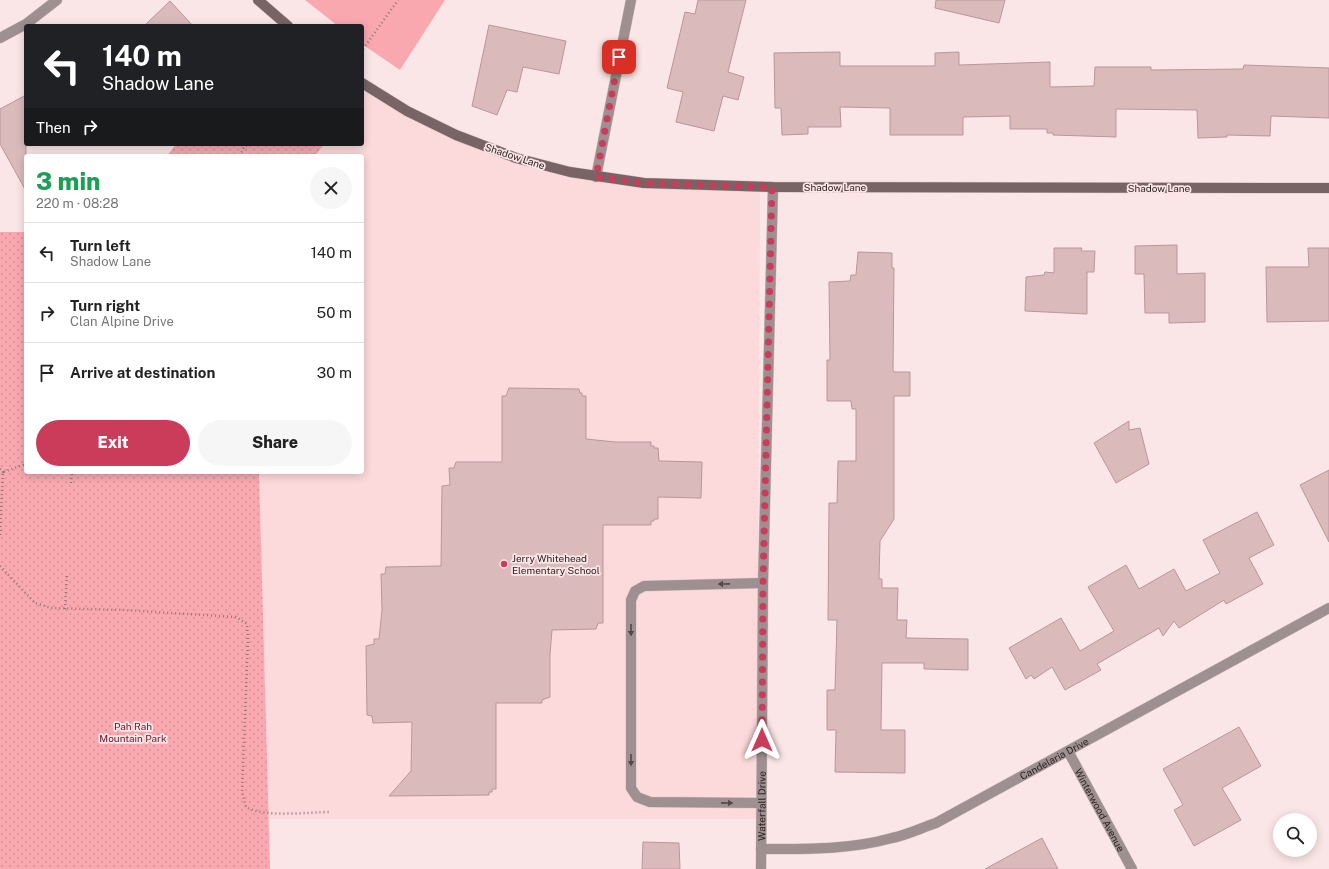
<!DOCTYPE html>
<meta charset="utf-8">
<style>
:root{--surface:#fff;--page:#f6f6f6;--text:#222;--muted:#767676;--line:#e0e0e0;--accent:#cb3b5a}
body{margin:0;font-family:"Public Sans",sans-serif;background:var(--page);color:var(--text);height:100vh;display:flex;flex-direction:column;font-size:15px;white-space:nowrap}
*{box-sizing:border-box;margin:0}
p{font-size:13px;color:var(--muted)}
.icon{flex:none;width:22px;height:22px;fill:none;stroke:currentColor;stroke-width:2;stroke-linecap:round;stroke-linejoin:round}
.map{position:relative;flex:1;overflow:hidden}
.panel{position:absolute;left:24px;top:154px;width:340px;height:320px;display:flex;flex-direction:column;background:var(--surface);border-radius:4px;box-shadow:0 2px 10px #0003}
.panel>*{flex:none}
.guide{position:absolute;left:24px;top:24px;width:340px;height:122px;border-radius:4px;box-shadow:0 2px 10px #0003;background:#202124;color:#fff;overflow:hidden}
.fabs{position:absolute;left:1273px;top:813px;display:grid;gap:8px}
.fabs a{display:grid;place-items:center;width:44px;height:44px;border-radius:50%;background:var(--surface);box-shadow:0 2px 10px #0003;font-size:20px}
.pin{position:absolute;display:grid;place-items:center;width:34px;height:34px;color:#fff;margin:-17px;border-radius:8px;box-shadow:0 2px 6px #0006}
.me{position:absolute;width:44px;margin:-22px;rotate:0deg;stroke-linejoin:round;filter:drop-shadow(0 0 3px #0008)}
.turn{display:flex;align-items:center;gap:14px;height:84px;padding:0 12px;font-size:18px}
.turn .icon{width:52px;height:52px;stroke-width:2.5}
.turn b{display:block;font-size:28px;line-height:34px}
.then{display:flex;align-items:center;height:38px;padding:0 12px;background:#0003;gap:8px;font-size:15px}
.round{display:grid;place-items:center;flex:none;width:42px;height:42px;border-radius:21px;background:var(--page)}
.headline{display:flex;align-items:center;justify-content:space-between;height:68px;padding:0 12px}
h1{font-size:24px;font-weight:800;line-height:30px;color:#1e9e55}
.action{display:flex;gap:8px;margin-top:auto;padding:8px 12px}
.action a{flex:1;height:46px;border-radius:24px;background:var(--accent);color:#fff;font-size:16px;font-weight:800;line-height:46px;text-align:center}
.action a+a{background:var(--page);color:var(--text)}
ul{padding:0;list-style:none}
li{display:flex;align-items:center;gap:12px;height:60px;padding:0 12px;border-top:1px solid var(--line)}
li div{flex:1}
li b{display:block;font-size:15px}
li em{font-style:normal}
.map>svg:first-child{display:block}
.built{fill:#fcd9db}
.grass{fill:#f9a8b0}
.park{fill:url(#park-dots)}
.building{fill:#dbbabc;stroke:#b8979a}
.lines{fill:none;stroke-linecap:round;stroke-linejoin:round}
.lane-casing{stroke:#d6c3c4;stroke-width:11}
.street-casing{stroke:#d6c3c4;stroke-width:11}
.secondary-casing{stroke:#d6c3c4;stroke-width:11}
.path{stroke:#8c7b7c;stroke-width:2.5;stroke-dasharray:1 3;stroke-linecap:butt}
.lane{stroke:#9e8f90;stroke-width:10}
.street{stroke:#9e8f90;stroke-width:10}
.secondary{stroke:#786365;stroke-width:10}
.oneway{fill:#564849}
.route{stroke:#cb3b5a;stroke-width:7;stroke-dasharray:0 12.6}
.poi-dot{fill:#cb3b5a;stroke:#fbe6e7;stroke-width:1.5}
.labels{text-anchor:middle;stroke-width:3.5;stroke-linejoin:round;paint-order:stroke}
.street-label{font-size:10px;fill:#2f2223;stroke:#fbe6e7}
.poi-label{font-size:10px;fill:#2f2223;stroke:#fbe6e7;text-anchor:start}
.park-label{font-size:10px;fill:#631527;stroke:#fbe6e7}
</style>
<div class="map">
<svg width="1329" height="869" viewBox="0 0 1329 869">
<defs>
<pattern id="park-dots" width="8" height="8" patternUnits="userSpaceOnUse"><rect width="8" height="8" fill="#f9a8b0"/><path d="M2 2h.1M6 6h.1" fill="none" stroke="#d69097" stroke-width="1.8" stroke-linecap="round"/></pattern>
</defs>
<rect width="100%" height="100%" fill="#fbe6e7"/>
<path class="built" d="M 366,90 L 426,126 L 481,151 L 543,171 L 612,182 L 760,192 L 757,819 L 268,819 L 259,472 L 362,472 L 362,156 L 315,156 L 324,144 L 362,144 L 362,95 Z"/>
<path class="grass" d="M 305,0 L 445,0 L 400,70 L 362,44 L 362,26 L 338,26 Z"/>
<g class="park">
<path d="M 176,144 L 324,144 L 315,156 L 167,156 Z"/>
<path d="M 0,232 L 26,232 L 26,472 L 259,472 L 270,869 L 0,869 Z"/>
</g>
<g class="building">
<path d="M 698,0 L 746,0 L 728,72 L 744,77 L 738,100 L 723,96 L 714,131 L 676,122 L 683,92 L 667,88 L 685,12 L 695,14 Z"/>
<path d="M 936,0 L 1005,0 L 999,23 L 935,8 Z"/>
<path d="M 170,1 L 193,26 L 144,26 Z"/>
<path d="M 489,25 L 566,41 L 559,74 L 523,67 L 517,92 L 507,90 L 497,115 L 472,106 Z"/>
<path d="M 840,52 L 840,66 L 935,66 L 935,53 L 959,52 L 959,65 L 1050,62 L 1050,87 L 1094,86 L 1095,67 L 1151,67 L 1151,70 L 1243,69 L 1244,65 L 1329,68 L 1329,118 L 1271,116 L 1270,136 L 1227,135 L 1227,137 L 1198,138 L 1197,110 L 1116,109 L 1116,137 L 1053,135 L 1053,133 L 1047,133 L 1047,129 L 1010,129 L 1010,116 L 963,117 L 963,135 L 890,135 L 890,108 L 840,107 L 841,127 L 808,127 L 808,134 L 782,135 L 781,108 L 775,108 L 774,53 Z"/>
<path d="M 26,95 L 26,191 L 0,144 L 0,109 Z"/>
<path d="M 1177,245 L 1177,274 L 1205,273 L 1205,322 L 1169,323 L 1169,313 L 1145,313 L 1144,274 L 1135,274 L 1135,246 Z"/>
<path d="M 1054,248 L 1082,248 L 1081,251 L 1095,251 L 1094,272 L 1087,272 L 1087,314 L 1025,311 L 1026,277 L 1044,275 L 1045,272 L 1054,273 Z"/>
<path d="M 1308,248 L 1329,248 L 1329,321 L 1267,322 L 1266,267 L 1309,267 Z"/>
<path d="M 858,252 L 892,253 L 892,268 L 894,268 L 893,370 L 894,372 L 910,372 L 910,396 L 894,396 L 894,519 L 880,541 L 879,579 L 882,579 L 882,588 L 898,588 L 897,620 L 907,620 L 906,638 L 968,639 L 968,670 L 924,669 L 924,663 L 882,663 L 881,730 L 905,730 L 905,773 L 835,772 L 836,730 L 827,730 L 827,690 L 835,690 L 837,620 L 828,620 L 829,503 L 837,503 L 838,461 L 856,461 L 856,409 L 852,409 L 851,401 L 827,401 L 827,360 L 830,360 L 829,282 L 850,281 L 851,275 L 856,275 Z"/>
<path d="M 509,388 L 579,389 L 580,393 L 582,393 L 582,396 L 586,396 L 586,439 L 615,442 L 651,442 L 651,446 L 654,446 L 654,448 L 658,448 L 659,461 L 702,462 L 701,498 L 658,497 L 658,519 L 654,519 L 654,521 L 651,521 L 651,525 L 603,525 L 603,623 L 598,623 L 596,629 L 552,630 L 550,654 L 550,697 L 542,700 L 542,703 L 496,703 L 496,789 L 492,789 L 492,792 L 489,792 L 489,795 L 389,796 L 411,771 L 412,722 L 373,723 L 372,716 L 367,715 L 366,646 L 374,644 L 374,639 L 379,639 L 382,610 L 381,574 L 385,574 L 386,567 L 441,566 L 442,486 L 450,485 L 449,468 L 454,468 L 456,462 L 502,462 L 502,396 L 506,396 Z"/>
<path d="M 1129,421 L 1129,430 L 1140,428 L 1149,464 L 1116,483 L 1094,443 Z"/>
<path d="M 1329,470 L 1329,542 L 1300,485 Z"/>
<path d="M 1257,512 L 1274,545 L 1249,558 L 1263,584 L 1226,604 L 1224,600 L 1179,628 L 1174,621 L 1163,636 L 1159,628 L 1097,664 L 1101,670 L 1065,690 L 1052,667 L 1034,679 L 1031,675 L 1026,679 L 1009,648 L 1061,618 L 1080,651 L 1114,631 L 1088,587 L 1126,565 L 1139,589 L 1174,569 L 1186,591 L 1220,573 L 1203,540 Z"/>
<path d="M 1239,727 L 1261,766 L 1222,788 L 1241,820 L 1194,846 L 1174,810 L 1183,805 L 1163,769 Z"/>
<path d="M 1042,838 L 1058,869 L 985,869 Z"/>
<path d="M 643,842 L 679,843 L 680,869 L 642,869 Z"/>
</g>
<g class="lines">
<g class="lane-casing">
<path id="lane" d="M 761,803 L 650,802 L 637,797 L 631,788 L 631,600 L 635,591 L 644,586 L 763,583"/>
</g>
<g class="street-casing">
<g id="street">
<path d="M 0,38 L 26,24 L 57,0"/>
<path d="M 596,177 L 631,0"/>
<path id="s1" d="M 1068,751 L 1132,869"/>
<path id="s2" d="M 761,849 C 805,849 849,850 892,838 C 907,835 921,828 936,823 L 1329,608"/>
<path id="s3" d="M 761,869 L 763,583 L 773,187"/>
</g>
</g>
<g class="secondary-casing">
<g id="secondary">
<path d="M 258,0 L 288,26"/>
<path d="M 362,83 L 407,111 L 456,135 L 516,158 L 570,172 L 644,183 L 773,187 L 1329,188"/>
</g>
</g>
<g class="path">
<path d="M 363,49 L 398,0"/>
<path d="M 240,156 L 244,147 L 250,144"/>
<path d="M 0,469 L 3,472 L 0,474"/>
<path d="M 71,483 L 72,472"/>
<path d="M 0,535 L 3,472 L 26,464"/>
<path d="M 0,566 L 35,603 L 51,608 L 125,610 L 236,617 L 247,624 L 248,639 L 242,792 L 246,807 C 265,818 308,812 331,812"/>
<path d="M 65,609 L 67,573"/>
</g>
<use href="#lane" class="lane"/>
<use href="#street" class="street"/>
<use href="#secondary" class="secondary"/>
</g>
<defs><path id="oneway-solid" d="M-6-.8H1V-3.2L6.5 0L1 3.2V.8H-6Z"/></defs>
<g class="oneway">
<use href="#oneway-solid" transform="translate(724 584) rotate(179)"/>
<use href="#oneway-solid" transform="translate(631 630) rotate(90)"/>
<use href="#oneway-solid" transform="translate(631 760) rotate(90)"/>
<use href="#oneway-solid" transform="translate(727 803) rotate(1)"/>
</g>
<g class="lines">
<path class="route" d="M 619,57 L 596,177 L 644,183 L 772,187 L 763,583 L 762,740"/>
</g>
<circle class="poi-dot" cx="504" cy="564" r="4"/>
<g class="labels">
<g class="street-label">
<text transform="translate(515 156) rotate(18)" y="4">Shadow Lane</text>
<text x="835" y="191">Shadow Lane</text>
<text x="1159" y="192">Shadow Lane</text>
<text dy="4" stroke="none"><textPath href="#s2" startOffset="313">Candelaria Drive</textPath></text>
<text dy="4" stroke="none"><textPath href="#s3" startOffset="63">Waterfall Drive</textPath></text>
<text dy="4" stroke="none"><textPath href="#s1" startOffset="67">Winterwood Avenue</textPath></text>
</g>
<g class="poi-label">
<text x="512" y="562">Jerry Whitehead<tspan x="512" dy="12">Elementary School</tspan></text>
</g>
<g class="park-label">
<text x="133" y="730">Pah Rah<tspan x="133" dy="12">Mountain Park</tspan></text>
</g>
</g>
</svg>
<div class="fabs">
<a><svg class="icon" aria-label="search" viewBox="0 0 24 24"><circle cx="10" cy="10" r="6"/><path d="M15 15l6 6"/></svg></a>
</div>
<div class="pin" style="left:619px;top:57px;background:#d93025"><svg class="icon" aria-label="arrive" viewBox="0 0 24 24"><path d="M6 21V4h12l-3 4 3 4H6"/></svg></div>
<svg class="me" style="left:762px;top:740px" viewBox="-20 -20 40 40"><path d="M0-17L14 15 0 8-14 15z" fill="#cb3b5a" stroke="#fff" stroke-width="4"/></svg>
<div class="guide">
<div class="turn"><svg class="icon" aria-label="left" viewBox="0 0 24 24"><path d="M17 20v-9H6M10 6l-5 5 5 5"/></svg><div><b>140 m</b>Shadow Lane</div></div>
<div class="then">Then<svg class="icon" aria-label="right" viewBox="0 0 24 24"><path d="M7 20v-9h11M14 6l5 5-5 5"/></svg></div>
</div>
<section class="panel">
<div class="headline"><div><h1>3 min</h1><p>220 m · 08:28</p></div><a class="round"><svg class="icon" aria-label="close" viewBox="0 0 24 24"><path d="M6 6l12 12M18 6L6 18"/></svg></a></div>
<ul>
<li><svg class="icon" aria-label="left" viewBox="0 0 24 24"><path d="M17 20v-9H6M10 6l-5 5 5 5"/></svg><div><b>Turn left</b><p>Shadow Lane</p></div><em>140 m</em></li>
<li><svg class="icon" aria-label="right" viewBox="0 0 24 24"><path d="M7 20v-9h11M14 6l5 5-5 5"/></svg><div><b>Turn right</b><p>Clan Alpine Drive</p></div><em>50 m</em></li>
<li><svg class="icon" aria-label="arrive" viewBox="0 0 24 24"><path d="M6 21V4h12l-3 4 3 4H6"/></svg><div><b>Arrive at destination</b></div><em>30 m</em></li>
</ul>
<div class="action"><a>Exit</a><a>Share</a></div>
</section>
</div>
